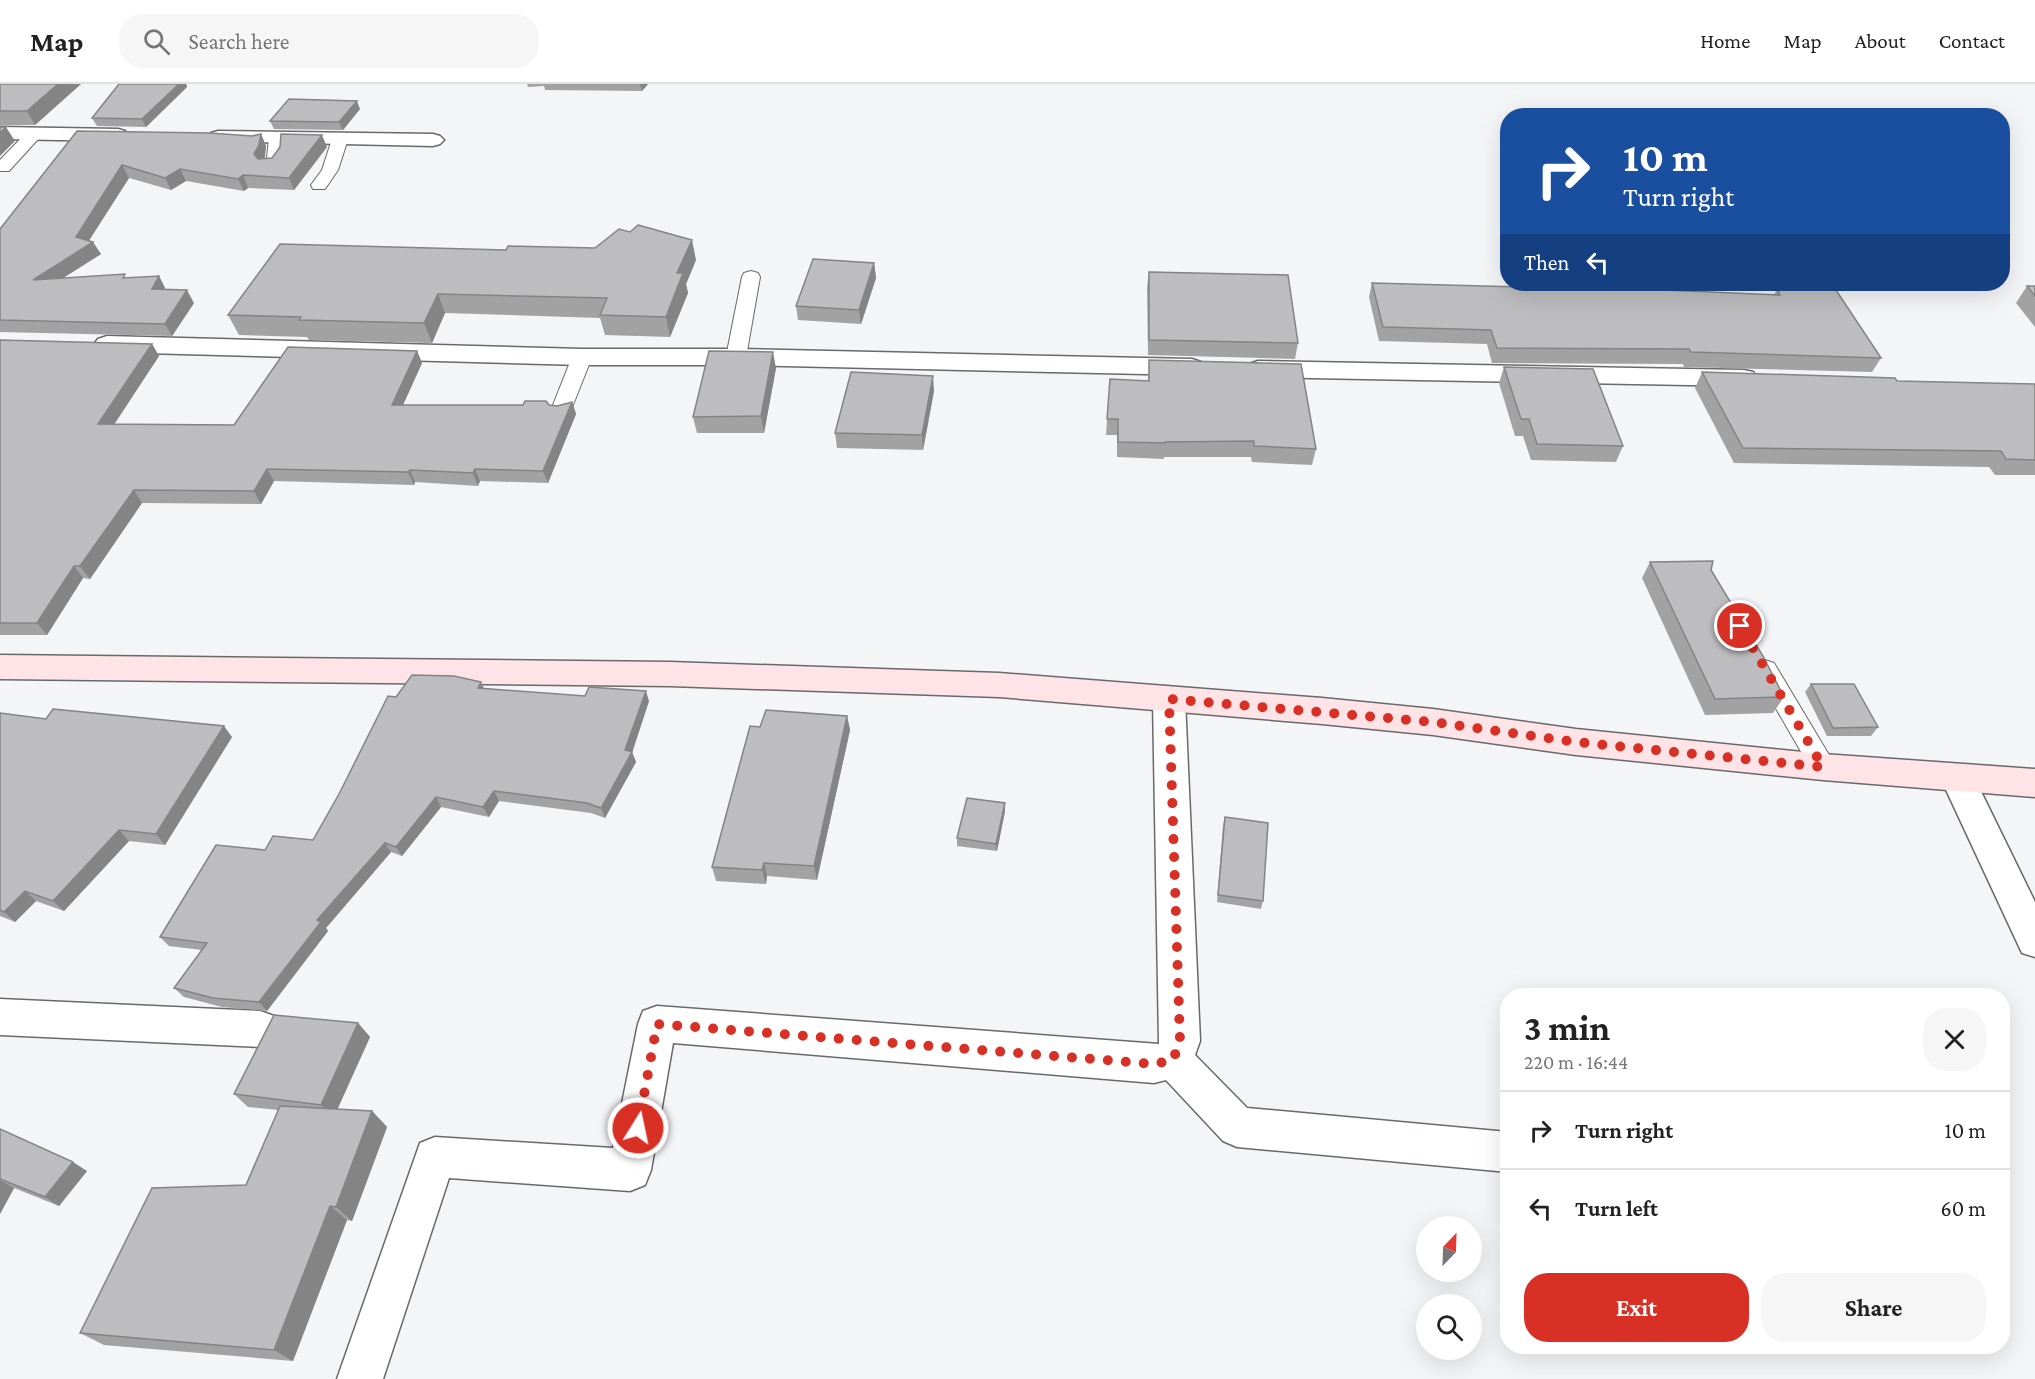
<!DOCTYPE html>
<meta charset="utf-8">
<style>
:root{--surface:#fff;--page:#f6f6f6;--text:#222;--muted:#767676;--line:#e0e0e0;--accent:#d93025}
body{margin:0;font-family:"Crimson Pro",serif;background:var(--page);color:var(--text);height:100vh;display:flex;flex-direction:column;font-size:22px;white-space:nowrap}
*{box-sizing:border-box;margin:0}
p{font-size:20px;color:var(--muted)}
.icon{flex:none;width:33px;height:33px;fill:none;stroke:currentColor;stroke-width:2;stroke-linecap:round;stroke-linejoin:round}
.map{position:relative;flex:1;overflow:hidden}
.side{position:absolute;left:1500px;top:904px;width:510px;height:366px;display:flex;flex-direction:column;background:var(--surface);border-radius:24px;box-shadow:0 6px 24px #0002}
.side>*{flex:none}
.hud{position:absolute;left:1500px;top:24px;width:510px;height:183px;border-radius:24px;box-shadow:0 6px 24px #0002;background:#1a4fa0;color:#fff;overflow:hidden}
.needle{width:39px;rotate:23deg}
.fabs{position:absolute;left:1416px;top:1132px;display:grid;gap:12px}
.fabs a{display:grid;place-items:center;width:66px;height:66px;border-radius:50%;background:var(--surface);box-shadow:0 6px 24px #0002;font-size:30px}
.pin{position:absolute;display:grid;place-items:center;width:51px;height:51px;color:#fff;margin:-26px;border:3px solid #fff;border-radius:50%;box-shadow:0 2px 6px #0007}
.me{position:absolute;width:66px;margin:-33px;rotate:10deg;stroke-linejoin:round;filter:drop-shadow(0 0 4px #0008)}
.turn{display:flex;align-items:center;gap:21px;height:126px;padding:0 24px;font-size:27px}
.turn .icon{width:78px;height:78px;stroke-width:2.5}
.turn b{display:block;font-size:42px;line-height:51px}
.then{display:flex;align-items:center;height:57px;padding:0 24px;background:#0003;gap:12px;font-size:22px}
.round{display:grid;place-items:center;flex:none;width:63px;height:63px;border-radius:24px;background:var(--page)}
.overview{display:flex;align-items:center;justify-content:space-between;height:102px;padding:0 24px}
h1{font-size:36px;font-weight:700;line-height:45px}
.button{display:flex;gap:12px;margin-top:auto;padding:12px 24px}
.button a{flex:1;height:69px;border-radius:24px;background:var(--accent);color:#fff;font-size:24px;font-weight:700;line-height:69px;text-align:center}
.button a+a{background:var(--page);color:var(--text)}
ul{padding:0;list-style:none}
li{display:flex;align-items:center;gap:18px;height:78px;padding:0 24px;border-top:2px solid var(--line)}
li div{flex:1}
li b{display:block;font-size:22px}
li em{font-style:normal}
header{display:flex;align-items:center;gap:36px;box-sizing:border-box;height:84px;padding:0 30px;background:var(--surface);border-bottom:2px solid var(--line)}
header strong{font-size:28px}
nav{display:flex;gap:33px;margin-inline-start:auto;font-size:21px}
.search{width:420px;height:54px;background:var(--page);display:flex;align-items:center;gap:15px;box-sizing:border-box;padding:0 21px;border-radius:24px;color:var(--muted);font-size:22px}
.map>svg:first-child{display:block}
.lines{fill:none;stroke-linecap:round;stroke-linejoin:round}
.lane-casing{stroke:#69696b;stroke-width:2}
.street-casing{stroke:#69696b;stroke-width:3}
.secondary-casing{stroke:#69696b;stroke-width:3}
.lane{fill:#fff;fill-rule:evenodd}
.street{fill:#fff;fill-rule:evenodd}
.secondary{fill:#fee4e6;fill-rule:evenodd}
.wall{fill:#a3a2a3}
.shaded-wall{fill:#848485}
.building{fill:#bdbcbe;stroke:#848485;stroke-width:1.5}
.route{stroke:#d93025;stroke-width:10;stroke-dasharray:0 18}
</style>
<header>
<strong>Map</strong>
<div class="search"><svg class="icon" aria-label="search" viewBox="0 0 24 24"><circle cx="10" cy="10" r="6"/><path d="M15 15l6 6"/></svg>Search here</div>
<nav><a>Home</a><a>Map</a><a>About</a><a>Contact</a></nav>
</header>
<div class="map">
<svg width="2035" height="1295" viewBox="0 0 2035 1295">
<rect width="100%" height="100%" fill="#f4f5f7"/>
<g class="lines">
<g class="lane-casing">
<g id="lane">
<path d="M 34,45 L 40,47 L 42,50 L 40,53 L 9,87 L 0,87 L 0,76 L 28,47 Z"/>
<path d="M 277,49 L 285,54 L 283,74 L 276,85 L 264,85 L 262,81 L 267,74 L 269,54 Z"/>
<path d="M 340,50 L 348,55 L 338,86 L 325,105 L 313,105 L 311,101 L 322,86 L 332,55 Z"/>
<path d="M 751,187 L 758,189 L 760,193 L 746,273 L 743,277 L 729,277 L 726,273 L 742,193 L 744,189 Z"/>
<path d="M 582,267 L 589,269 L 592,273 L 571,326 L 568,331 L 561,332 L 554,331 L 551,326 L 572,273 L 575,269 Z"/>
<path d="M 1765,576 L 1774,579 L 1832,676 L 1836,683 L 1832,690 L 1823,693 L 1814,690 L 1753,585 L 1756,579 Z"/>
</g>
</g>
<g class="street-casing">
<g id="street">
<path d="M 0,43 L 118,45 L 125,47 L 128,51 L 125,55 L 118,57 L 0,55 Z"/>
<path d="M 218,47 L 433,50 L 440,52 L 444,56 L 440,60 L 433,62 L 211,57 L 208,53 L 211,49 Z"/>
<path d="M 107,252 L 582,265 L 736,265 L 1192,275 L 1201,278 L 1205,283 L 1201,288 L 1192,291 L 736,281 L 582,281 L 107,268 L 98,265 L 94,260 L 98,255 Z"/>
<path d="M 1258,277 L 1744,286 L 1753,288 L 1757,294 L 1753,300 L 1744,302 L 1258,293 L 1249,290 L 1245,285 L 1249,280 Z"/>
<path d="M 1169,603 L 1180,606 L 1185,615 L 1200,957 L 1195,971 L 1247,1024 L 1508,1048 L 1508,1088 L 1237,1063 L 1223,1057 L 1166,996 L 1154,999 L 673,959 L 651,1086 L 645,1101 L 630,1107 L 449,1094 L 383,1295 L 337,1295 L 420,1059 L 435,1053 L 613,1064 L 638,940 L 643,927 L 657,922 L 1159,960 L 1153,615 L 1158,606 Z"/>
<path d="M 1958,681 L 1970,685 L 2035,818 L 2035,873 L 2022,869 L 1941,695 L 1946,685 Z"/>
<path d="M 0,915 L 260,927 L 274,932 L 280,945 L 274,958 L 260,963 L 0,951 Z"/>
</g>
</g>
<g class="secondary-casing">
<path id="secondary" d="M 0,571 L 670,578 L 999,589 L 1322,614 L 1433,625 L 1576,645 L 1823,670 L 2035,685 L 2035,713 L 1823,696 L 1576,671 L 1433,651 L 1322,640 L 999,613 L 670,602 L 0,595 Z"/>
</g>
<use href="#lane" class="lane"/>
<use href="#street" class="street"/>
<use href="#secondary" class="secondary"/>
</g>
<g class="wall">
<path d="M 0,0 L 81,0 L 35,41 L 0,41 Z"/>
<path d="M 119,0 L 186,0 L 187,3 L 146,43 L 97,42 L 92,34 Z"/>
<path d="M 527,0 L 648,0 L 642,7 L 545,6 L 544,2 L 528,3 Z"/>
<path d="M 360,25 L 343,46 L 274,45 L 270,37 Z"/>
<path d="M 77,47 L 252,52 L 261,50 L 266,62 L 264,75 L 272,74 L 327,63 L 294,106 L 248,104 L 244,107 L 186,97 L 171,106 L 129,94 L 89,156 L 101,170 L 63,194 L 127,194 L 159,192 L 165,204 L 165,205 L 194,219 L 172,252 L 0,248 L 0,145 Z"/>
<path d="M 696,176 L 686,200 L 688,209 L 670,253 L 605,251 L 600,234 L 445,229 L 432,259 L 309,256 L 307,253 L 239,251 L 228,231 Z"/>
<path d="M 874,179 L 876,194 L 861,240 L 798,236 L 796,222 Z"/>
<path d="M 1149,188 L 1298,259 L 1295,275 L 1148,271 L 1147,203 Z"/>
<path d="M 1372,199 L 1518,203 L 1519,200 L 1774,211 L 1777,205 L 1881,274 L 1872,288 L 1684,283 L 1683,280 L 1492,279 L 1487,260 L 1379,257 L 1369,213 Z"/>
<path d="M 2027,202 L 2035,202 L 2035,243 L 2016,219 Z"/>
<path d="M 0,256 L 152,260 L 159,272 L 114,340 L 234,341 L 417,267 L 422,279 L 403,321 L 549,321 L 557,322 L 572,318 L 576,330 L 548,399 L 480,397 L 478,402 L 415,398 L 414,401 L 274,397 L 261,420 L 142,419 L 90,495 L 83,494 L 47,551 L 0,551 Z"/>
<path d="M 1149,276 L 1316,365 L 1312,381 L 1252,378 L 1251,373 L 1164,373 L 1164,375 L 1117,373 L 1117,351 L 1106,351 L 1110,295 L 1148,297 Z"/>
<path d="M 1504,283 L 1623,362 L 1616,378 L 1531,376 L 1523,352 L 1515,352 L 1499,299 Z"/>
<path d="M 776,284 L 764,349 L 697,349 L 693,333 Z"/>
<path d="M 1702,288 L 1897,297 L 2035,300 L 2035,391 L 1995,391 L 1989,383 L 1734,379 L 1695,304 Z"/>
<path d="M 934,307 L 923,366 L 837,364 L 835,349 Z"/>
<path d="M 1650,478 L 1711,486 L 1784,613 L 1773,629 L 1705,631 L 1642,494 Z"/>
<path d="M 1811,600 L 1878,643 L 1871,652 L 1827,652 L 1805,608 Z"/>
<path d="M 484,605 L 649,617 L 632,668 L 636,678 L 605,734 L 591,729 L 499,717 L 489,733 L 441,723 L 402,772 L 391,768 L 326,844 L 328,847 L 267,927 L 222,923 L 184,913 L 174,904 L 202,866 L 169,862 L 160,853 L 265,766 L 313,756 L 396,613 Z"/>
<path d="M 0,629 L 46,635 L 232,653 L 165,761 L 129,757 L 64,827 L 36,817 L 15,838 L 0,832 Z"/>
<path d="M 847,632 L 850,646 L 817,796 L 767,792 L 766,800 L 716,797 L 712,783 Z"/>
<path d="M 1005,719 L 1005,727 L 997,767 L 957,762 L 957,754 Z"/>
<path d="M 1225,733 L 1263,817 L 1261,825 L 1217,818 L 1223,741 Z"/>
<path d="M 358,939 L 370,953 L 337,1025 L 372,1027 L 387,1043 L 352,1137 L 347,1136 L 293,1277 L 104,1261 L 80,1249 L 246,1101 L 278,1026 L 248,1023 L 234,1010 Z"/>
<path d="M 0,1045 L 87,1087 L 59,1122 L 14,1104 L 0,1130 Z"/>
</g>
<g class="shaded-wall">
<path d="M 58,0 L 81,0 L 35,41 L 27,27 Z"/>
<path d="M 179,0 L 186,0 L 187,3 L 146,43 L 142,35 Z"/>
<path d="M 640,0 L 648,0 L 642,7 Z"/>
<path d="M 357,17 L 360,25 L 343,46 L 339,38 Z"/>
<path d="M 6,43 L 15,57 L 0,72 L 0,49 Z"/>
<path d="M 261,50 L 266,62 L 265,73 L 260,82 L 254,70 Z"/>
<path d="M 322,51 L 327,63 L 294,106 L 289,94 Z"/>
<path d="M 122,81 L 129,94 L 85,163 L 93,158 L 101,170 L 41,208 L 33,196 L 76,153 Z"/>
<path d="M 180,85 L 186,97 L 171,106 L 165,94 Z"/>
<path d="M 243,91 L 248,104 L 244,107 L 238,95 Z"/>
<path d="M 692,156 L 696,176 L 686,200 L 688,209 L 670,253 L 666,233 L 677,189 Z"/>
<path d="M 874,179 L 876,194 L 861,240 L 859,226 Z"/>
<path d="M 159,192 L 165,204 L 159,217 L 152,205 Z"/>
<path d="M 187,206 L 194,219 L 172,252 L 165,240 Z"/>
<path d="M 438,210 L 445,229 L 432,259 L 424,239 Z"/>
<path d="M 152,260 L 159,272 L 106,353 L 98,340 Z"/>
<path d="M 417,267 L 422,279 L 397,334 L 392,321 Z"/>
<path d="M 773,268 L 776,284 L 764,349 L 761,332 Z"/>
<path d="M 933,292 L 934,307 L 923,366 L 922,351 Z"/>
<path d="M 572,318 L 576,330 L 548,399 L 543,387 Z"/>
<path d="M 267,385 L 274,397 L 261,420 L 254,407 Z"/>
<path d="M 475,385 L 480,397 L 478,402 L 473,389 Z"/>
<path d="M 410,386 L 415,398 L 414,401 L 408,388 Z"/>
<path d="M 134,406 L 142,419 L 90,495 L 80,482 Z"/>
<path d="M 74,482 L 83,494 L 47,551 L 37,539 Z"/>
<path d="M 481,598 L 486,609 L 478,604 Z"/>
<path d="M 646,607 L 649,617 L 632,669 L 632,668 L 636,678 L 605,734 L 601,724 L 625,666 Z"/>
<path d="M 847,632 L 850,646 L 817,796 L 814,782 Z"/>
<path d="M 224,642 L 232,653 L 165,761 L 156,750 Z"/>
<path d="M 494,707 L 499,717 L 489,733 L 483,723 Z"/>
<path d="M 436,713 L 441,723 L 402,772 L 396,763 Z"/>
<path d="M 1005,719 L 1005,727 L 997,767 L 996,760 Z"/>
<path d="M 119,746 L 129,757 L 64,827 L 53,817 Z"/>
<path d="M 385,759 L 391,768 L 326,844 L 328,847 L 267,927 L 259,918 L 317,836 Z"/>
<path d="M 764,779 L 767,792 L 766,800 L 762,786 Z"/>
<path d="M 25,807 L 36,817 L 15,838 L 4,828 Z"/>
<path d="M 358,939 L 370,953 L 334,1033 L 321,1021 Z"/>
<path d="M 372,1027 L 387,1043 L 352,1137 L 336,1123 Z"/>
<path d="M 73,1078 L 87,1087 L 59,1122 L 45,1113 Z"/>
<path d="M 0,1096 L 14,1104 L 0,1130 Z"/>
<path d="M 330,1122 L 347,1136 L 293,1277 L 274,1266 Z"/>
</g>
<g class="building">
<path d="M 0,0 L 58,0 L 27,27 L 0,27 Z"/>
<path d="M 119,0 L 179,0 L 142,35 L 92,34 Z"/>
<path d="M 289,15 L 357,17 L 339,38 L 270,37 Z"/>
<path d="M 0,43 L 6,43 L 0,49 Z"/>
<path d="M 77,47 L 210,49 L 252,52 L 261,50 L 259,61 L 254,70 L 258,75 L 272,74 L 280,63 L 281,50 L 322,51 L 289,94 L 243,91 L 238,95 L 180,85 L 165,94 L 122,81 L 76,153 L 93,158 L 33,196 L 125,190 L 123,194 L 159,192 L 152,205 L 187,206 L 165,240 L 0,236 L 0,145 Z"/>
<path d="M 638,141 L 692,156 L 677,189 L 683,189 L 666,233 L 600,231 L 607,214 L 438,210 L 424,239 L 299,236 L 301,233 L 228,231 L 280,160 L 506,166 L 508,162 L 595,164 L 619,145 L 630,148 Z"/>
<path d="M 813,175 L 874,179 L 859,226 L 796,222 Z"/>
<path d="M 1149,188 L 1288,191 L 1298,259 L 1149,256 Z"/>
<path d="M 1372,199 L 1520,203 L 1519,200 L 1522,200 L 1780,211 L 1777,205 L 1836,206 L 1881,274 L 1691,268 L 1689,265 L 1497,264 L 1491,246 L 1383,243 Z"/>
<path d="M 2027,202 L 2035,202 L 2035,212 Z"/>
<path d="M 0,256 L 152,260 L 98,340 L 234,341 L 288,263 L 417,267 L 392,321 L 523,321 L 525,317 L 546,317 L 549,321 L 557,322 L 572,318 L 543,387 L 475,385 L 473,389 L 410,386 L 408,388 L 267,385 L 254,407 L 134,406 L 80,482 L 74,482 L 37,539 L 0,539 Z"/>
<path d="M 709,267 L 773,268 L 761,332 L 693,333 Z"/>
<path d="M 1149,276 L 1301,280 L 1316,365 L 1254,362 L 1254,357 L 1165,358 L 1165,359 L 1118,358 L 1118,335 L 1107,335 L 1110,295 L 1149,297 Z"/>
<path d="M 1504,283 L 1593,285 L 1623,362 L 1537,360 L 1529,335 L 1521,335 Z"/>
<path d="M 851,288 L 933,292 L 922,351 L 835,349 Z"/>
<path d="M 1702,288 L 1895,294 L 1897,297 L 2035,300 L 2035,376 L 2006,375 L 2001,367 L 1743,364 Z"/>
<path d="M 1713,477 L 1711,486 L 1763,572 L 1784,613 L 1715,615 L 1650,478 Z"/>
<path d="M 412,591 L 454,592 L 481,598 L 478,604 L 585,612 L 589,603 L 646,607 L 625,666 L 632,668 L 601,724 L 587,719 L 494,707 L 483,723 L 436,713 L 396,763 L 385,759 L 317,836 L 321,838 L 259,918 L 213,914 L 174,904 L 207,859 L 160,853 L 216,761 L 265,766 L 273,752 L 313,756 L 339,710 L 388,612 L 396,613 Z"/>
<path d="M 1811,600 L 1854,600 L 1878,643 L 1833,644 Z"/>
<path d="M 53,625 L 224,642 L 156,750 L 119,746 L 53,817 L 25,807 L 4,828 L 0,826 L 0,629 L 46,635 Z"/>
<path d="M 766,626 L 847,632 L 814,782 L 764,779 L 762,786 L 712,783 L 750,642 L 760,643 Z"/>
<path d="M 967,714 L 1005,719 L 996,760 L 957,754 Z"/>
<path d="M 1225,733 L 1268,739 L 1263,817 L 1218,811 Z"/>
<path d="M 274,931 L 358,939 L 321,1021 L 234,1010 Z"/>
<path d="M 280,1022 L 372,1027 L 336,1123 L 330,1122 L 274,1266 L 80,1249 L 152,1104 L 246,1101 Z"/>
<path d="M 0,1045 L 73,1078 L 45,1113 L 0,1095 Z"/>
</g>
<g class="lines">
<path class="route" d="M 638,1044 L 657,940 L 1154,980 L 1173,976 L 1180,957 L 1169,615 L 1433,638 L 1576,658 L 1823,683 L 1740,542"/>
</g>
</svg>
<div class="fabs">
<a><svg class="needle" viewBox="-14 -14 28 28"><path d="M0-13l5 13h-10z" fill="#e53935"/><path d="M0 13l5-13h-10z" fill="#767676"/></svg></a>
<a><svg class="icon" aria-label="search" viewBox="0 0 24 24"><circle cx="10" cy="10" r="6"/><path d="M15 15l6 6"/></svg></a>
</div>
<div class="pin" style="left:1740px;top:542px;background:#d93025"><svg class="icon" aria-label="arrive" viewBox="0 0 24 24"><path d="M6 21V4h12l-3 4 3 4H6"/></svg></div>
<svg class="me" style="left:638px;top:1044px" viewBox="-20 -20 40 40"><circle r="17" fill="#d93025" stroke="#fff" stroke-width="3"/><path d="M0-11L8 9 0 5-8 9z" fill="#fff"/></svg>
<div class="hud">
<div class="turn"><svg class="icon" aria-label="right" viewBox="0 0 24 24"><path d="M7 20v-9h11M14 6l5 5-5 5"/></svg><div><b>10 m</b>Turn right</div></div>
<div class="then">Then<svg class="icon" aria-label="left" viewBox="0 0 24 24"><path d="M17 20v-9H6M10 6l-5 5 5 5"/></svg></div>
</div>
<section class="side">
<div class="overview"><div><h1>3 min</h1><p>220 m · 16:44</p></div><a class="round"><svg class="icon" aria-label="close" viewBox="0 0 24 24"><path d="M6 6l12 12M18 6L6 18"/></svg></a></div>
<ul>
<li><svg class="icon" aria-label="right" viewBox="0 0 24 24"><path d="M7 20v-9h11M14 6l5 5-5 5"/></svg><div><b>Turn right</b></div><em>10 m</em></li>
<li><svg class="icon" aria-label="left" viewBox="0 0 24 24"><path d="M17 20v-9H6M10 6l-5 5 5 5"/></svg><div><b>Turn left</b></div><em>60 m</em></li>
</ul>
<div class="button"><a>Exit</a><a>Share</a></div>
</section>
</div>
